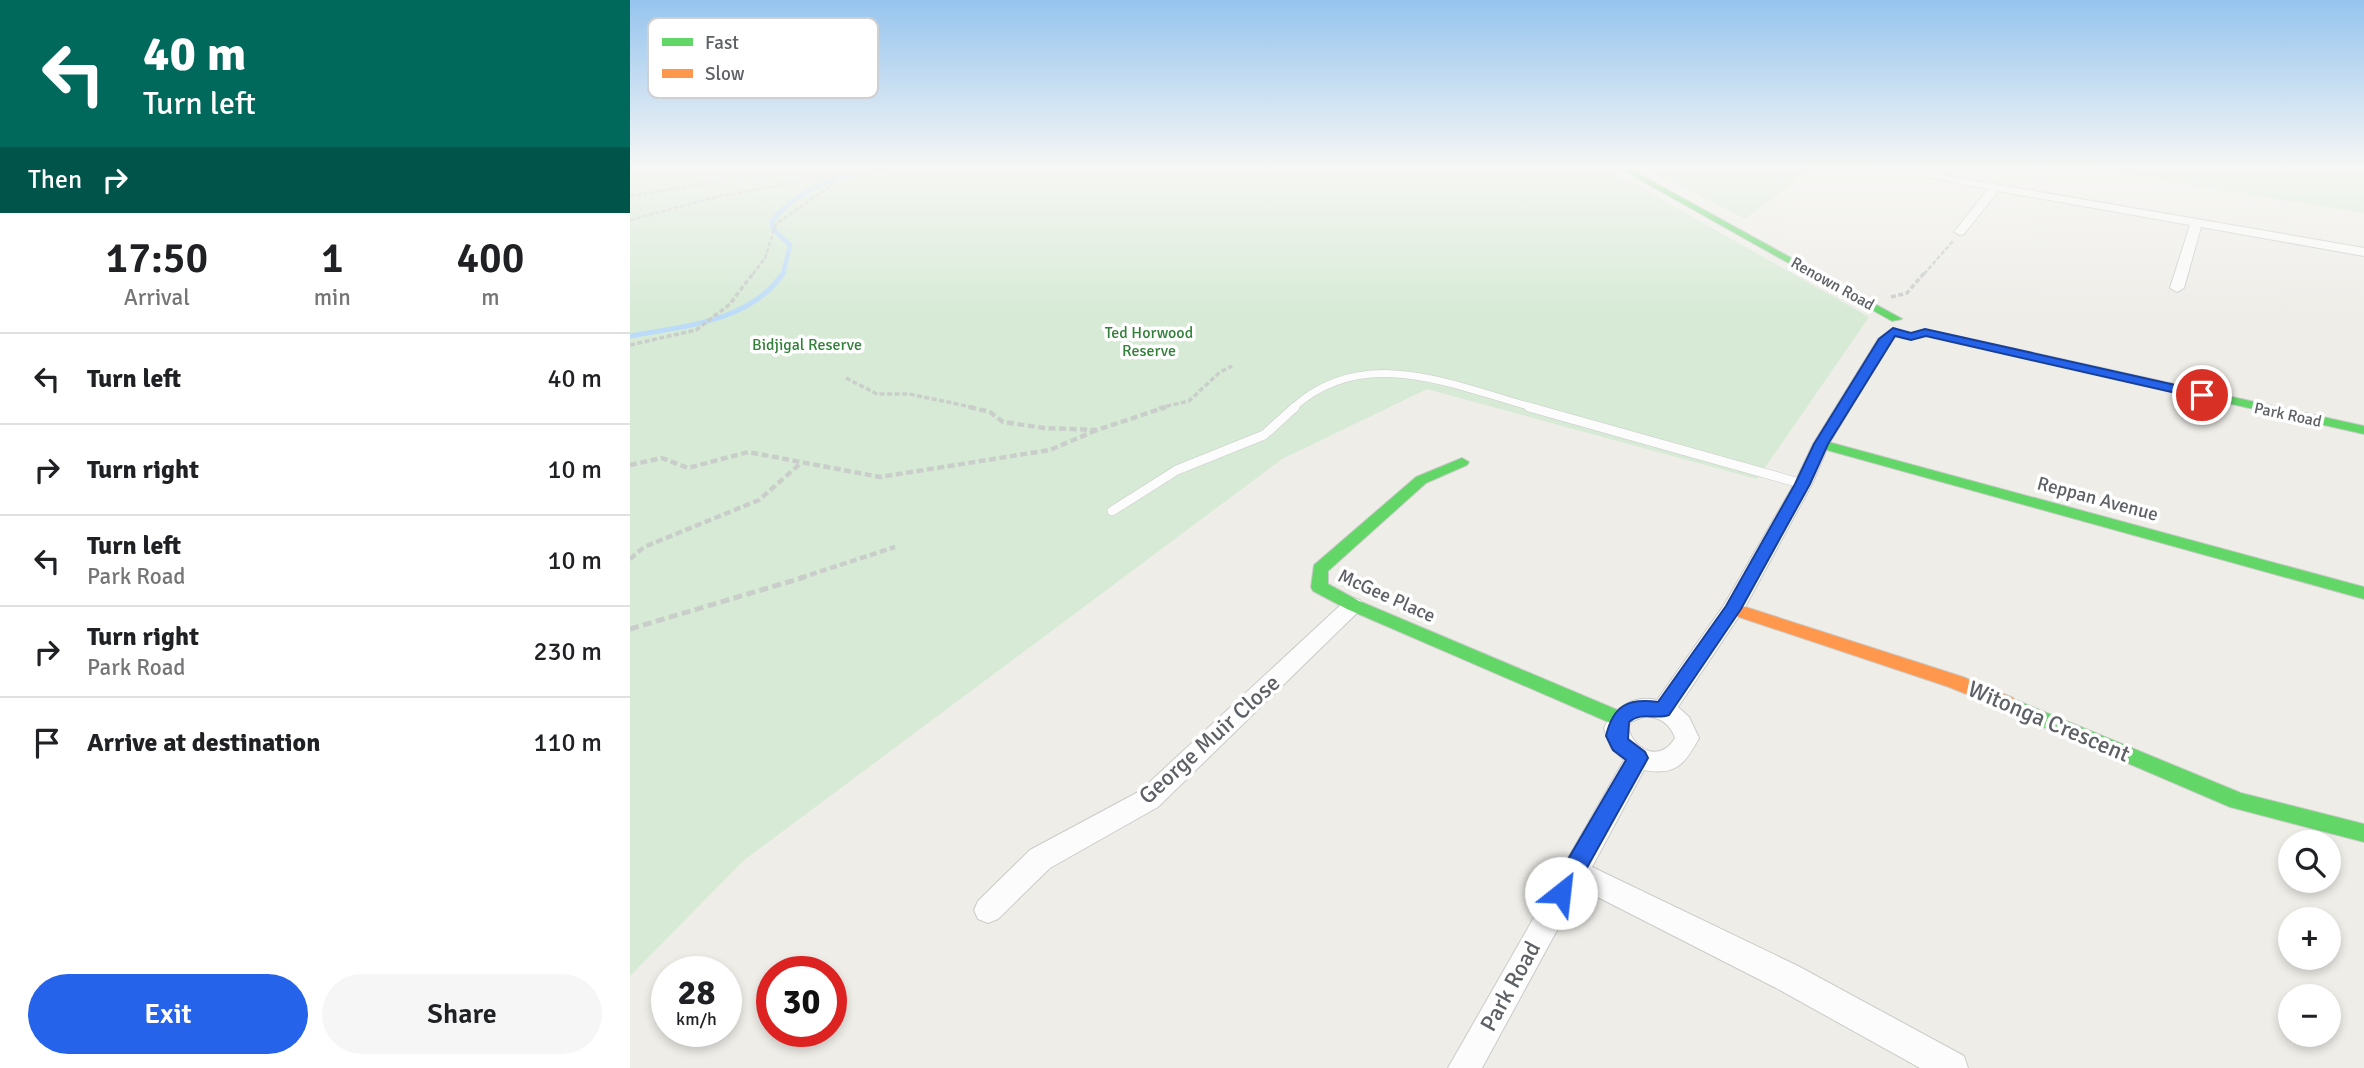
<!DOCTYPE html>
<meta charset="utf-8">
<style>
:root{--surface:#fff;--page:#f6f6f6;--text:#202124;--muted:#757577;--line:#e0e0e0;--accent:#2563eb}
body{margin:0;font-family:Signika,sans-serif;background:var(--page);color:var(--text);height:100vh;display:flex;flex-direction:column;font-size:26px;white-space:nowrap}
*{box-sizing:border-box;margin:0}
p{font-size:23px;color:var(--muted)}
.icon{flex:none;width:38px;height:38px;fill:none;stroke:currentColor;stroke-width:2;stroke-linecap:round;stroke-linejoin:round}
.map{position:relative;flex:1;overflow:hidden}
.panel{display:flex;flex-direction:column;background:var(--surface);width:630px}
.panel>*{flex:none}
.guide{background:#00695c;color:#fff;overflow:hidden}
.fabs{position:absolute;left:1648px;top:830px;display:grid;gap:14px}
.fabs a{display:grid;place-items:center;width:63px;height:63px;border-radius:50%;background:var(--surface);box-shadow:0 4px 10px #0003;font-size:35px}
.speed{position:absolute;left:21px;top:956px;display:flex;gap:14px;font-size:35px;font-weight:700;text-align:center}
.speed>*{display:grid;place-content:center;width:91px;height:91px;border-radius:50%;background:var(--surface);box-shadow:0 4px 10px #0003;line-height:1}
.speed small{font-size:18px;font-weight:400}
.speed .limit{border:10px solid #d22;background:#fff;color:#111}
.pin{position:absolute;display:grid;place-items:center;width:60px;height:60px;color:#fff;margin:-30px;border:4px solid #fff;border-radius:50%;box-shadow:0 2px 7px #0007}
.me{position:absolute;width:77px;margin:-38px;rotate:29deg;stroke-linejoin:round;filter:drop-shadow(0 0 5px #0008)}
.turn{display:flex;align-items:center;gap:24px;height:147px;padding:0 28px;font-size:32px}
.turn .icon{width:91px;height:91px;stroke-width:2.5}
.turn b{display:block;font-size:49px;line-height:60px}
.then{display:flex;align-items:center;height:66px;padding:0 28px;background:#0003;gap:14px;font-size:26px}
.eta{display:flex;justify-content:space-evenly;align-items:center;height:119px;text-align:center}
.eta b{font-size:42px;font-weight:600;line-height:49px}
.action{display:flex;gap:14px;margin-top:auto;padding:14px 28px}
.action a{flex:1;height:80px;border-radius:42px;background:var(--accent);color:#fff;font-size:28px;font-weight:600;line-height:80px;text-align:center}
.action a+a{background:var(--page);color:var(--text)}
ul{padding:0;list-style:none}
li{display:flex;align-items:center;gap:21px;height:91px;padding:0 28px;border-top:2px solid var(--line)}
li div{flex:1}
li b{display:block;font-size:26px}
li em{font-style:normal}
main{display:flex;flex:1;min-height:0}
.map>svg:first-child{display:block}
.green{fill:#d6ead5}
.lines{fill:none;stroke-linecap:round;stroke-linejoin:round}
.stream-far1{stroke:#bcdbf8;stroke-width:4.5}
.stream{stroke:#bcdbf8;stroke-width:5}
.lane-far1-casing{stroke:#cbcbca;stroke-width:8}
.lane-casing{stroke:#cbcbca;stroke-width:10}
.street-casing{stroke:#cbcbca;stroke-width:2}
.fast-casing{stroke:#c9cac8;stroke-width:2}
.slow-casing{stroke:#c9cac8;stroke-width:2}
.path-far3{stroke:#cacecb;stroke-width:2.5;stroke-dasharray:4.5 2;stroke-linecap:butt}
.path-far2{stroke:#cacecb;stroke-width:3.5;stroke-dasharray:5 2.5;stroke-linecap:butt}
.path-far1{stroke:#cacecb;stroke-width:4.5;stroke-dasharray:7 3.5;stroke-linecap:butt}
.path{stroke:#cacecb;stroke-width:5;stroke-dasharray:9 4.5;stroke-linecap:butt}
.lane-far1{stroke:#fcfcfc;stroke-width:7}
.lane{stroke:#fcfcfc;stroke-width:9}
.street{fill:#fcfcfc;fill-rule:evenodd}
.fast{fill:#63d668;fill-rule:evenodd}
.slow{fill:#ff974d;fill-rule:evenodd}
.route{fill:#2563eb;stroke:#184099;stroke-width:2}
.labels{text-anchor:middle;stroke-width:7;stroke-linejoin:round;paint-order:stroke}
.far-street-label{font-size:16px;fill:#5d6166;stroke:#fff}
.far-park-label{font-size:16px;fill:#32813a;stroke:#fff}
.street-label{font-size:19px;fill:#5d6166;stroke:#fff}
.near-street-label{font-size:23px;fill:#5d6166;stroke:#fff}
.key{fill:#fff;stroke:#ced0d1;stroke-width:2}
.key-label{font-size:19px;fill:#5d6166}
</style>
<main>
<section class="panel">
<div class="guide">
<div class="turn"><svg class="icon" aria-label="left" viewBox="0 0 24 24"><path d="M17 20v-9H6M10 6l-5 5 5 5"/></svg><div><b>40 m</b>Turn left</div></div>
<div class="then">Then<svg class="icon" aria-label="right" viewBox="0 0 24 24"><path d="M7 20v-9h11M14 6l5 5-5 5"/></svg></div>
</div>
<div class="eta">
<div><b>17:50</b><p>Arrival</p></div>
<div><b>1</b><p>min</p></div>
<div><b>400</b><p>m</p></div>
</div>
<ul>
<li><svg class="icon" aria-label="left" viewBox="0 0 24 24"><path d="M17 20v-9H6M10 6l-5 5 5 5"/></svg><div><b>Turn left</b></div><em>40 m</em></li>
<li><svg class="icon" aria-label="right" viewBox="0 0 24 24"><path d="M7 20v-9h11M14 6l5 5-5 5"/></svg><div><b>Turn right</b></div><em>10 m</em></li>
<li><svg class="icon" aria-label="left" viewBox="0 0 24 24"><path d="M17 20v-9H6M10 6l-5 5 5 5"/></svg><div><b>Turn left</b><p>Park Road</p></div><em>10 m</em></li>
<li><svg class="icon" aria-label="right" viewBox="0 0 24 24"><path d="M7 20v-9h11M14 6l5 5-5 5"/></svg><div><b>Turn right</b><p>Park Road</p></div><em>230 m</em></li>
<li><svg class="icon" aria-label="arrive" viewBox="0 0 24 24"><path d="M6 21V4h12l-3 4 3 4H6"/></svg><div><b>Arrive at destination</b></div><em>110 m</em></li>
</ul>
<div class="action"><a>Exit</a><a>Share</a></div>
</section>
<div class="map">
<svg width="1734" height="1068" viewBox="0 0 1734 1068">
<rect width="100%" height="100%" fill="#eeede8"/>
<g class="green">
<path d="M 0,168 L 967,168 L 996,179 L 1239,317 L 1127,479 L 797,389 L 652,459 L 113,861 L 0,976 Z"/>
<path d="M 1016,168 L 1183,168 L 1115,219 Z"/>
<path d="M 1455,168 L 1734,168 L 1734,213 Z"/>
</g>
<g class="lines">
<g class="stream-far1">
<path d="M 1709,168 L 1734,173"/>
<path d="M 153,274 L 160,245 L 143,229 L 142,221 C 171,185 213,175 256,168"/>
</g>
<path class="stream" d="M 0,336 C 54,326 121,322 154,272"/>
<g class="lane-far1-casing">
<path id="lane-far1" d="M 663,408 C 734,343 824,386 905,408"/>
</g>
<g class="lane-casing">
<g id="lane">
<path d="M 899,407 L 1173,484"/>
<path d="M 482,511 L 547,470 L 634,435 L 665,407"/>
</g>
</g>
<g class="street-casing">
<g id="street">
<path d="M 1251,168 L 1271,168 L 1734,248 L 1734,256 L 1571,227 L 1554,288 L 1547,292 L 1540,288 L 1560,225 L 1368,191 L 1334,234 L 1330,235 L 1324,232 L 1358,189 Z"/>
<path d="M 1263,328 L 1270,332 L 1261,341 L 1199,444 L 1182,484 L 1114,609 L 1048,707 L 1059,717 L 1069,738 C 1055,764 1046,776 1014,770 L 962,867 L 1168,966 L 1334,1056 L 1338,1068 L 1290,1068 L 1146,988 L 950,888 L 852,1068 L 818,1068 L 994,760 L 981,748 L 974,728 C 985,707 1003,695 1027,700 L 1094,605 L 1164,484 L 1183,444 L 1248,339 ZM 1015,716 C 1029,717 1040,723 1045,738 C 1031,762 1005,752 998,728 L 1001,722 Z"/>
<path d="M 723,598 L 730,600 L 734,605 L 730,610 L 528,807 L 420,868 L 368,919 L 358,923 L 348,919 L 344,910 L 348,901 L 400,850 L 510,791 L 716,600 Z"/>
</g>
</g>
<g class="fast-casing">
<g id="fast">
<path d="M 989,168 L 998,168 L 1272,319 L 1262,321 Z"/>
<path d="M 1295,329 L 1734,426 L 1734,434 L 1291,334 L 1289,332 Z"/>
<path d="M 1191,440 L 1734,587 L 1734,599 L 1186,447 L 1184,444 Z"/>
<path d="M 832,458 L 839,462 L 837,465 L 796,483 L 698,571 L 698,584 L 729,601 L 997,714 L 1000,719 L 997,724 L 990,727 L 983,724 L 717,609 L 683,591 L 681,587 L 684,565 L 786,477 Z"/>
<path d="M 1376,696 L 1611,793 L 1734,824 L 1734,842 L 1600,807 L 1369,708 L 1366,703 L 1369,698 Z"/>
</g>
</g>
<g class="slow-casing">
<path id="slow" d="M 1103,603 L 1333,677 L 1383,698 L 1386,703 L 1383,708 L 1376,710 L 1319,687 L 1097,613 L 1094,609 L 1097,605 Z"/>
</g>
<g class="path-far3">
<path d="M 1730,168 L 1734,168"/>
<path d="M 0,196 L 73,184 L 137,168"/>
<path d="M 0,220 L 86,197 L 203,175"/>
<path d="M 123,274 L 135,258 L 146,224 L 203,184 L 206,179 L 203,175 L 237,168"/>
<path d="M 1294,274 L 1323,241"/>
</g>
<g class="path-far2">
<path d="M 1261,297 L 1277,293 L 1295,272"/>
<path d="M 0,345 L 66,330 L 100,304 L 124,272"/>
<path d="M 216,378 L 247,394 L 279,394 L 346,408"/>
<path d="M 529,408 L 559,401 L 590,372 L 602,366"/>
</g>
<g class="path-far1">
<path d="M 339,407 L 360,412 L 373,422 L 414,428 L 467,430 L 536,407"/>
<path d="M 0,465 L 32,458 L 58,468 L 118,452 L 250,477 L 420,450 L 467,430"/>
<path d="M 0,559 L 14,547 L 129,500 L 171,463"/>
<path d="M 170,578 L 265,547"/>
</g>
<path class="path" d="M 0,629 L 175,577"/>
<use href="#lane-far1" class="lane-far1"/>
<use href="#lane" class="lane"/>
<use href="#street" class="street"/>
<use href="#fast" class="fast"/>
<use href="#slow" class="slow"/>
</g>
<linearGradient id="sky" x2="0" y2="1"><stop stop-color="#96c4ee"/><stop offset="0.53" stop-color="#f7f7f5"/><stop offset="1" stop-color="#f7f7f5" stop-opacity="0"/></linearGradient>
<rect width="1734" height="317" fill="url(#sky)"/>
<path class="route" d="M 1263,328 L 1281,333 L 1295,329 L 1572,391 L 1578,395 L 1572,399 L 1296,336 L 1281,340 L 1265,336 L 1198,444 L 1180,484 L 1111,609 L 1039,715 C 1025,720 1012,711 999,722 L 998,739 L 1015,752 L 1018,758 L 939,900 L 931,903 L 923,900 L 919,893 L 923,885 L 996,760 L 983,750 L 976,736 C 983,706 997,698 1028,702 L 1096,606 L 1165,484 L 1184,444 L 1249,339 Z"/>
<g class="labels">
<g class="far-street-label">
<text transform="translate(1203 283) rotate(29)" y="6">Renown Road</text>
<text transform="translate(1658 414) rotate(12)" y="6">Park Road</text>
</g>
<g class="far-park-label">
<text x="519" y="338">Ted Horwood<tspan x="519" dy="18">Reserve</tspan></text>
<text x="177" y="350">Bidjigal Reserve</text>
</g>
<g class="street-label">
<text transform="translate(1468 498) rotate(15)" y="7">Reppan Avenue</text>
<text transform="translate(757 595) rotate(24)" y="7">McGee Place</text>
</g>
<g class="near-street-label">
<text transform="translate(1419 721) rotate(23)" y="8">Witonga Crescent</text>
<text transform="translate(579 739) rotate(-42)" y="8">George Muir Close</text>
<text transform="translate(880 986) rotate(-61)" y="8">Park Road</text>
</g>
</g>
<rect x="18" y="18" width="230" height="80" rx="10" class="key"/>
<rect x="32" y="38" width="31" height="8" fill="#63d668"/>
<rect x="32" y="69" width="31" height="9" fill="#ff974d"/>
<g class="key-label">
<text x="75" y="49">Fast</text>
<text x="75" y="80">Slow</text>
</g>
</svg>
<div class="fabs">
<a><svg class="icon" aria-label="search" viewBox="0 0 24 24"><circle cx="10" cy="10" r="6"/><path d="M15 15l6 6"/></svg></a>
<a>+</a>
<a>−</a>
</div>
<div class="speed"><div>28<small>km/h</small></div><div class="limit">30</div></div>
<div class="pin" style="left:1572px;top:395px;background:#d93025"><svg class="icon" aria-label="arrive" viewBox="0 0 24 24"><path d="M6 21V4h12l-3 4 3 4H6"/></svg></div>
<svg class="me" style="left:931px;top:893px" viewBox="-20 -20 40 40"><circle r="19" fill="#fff"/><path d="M0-13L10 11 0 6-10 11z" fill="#2563eb"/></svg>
</div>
</main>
